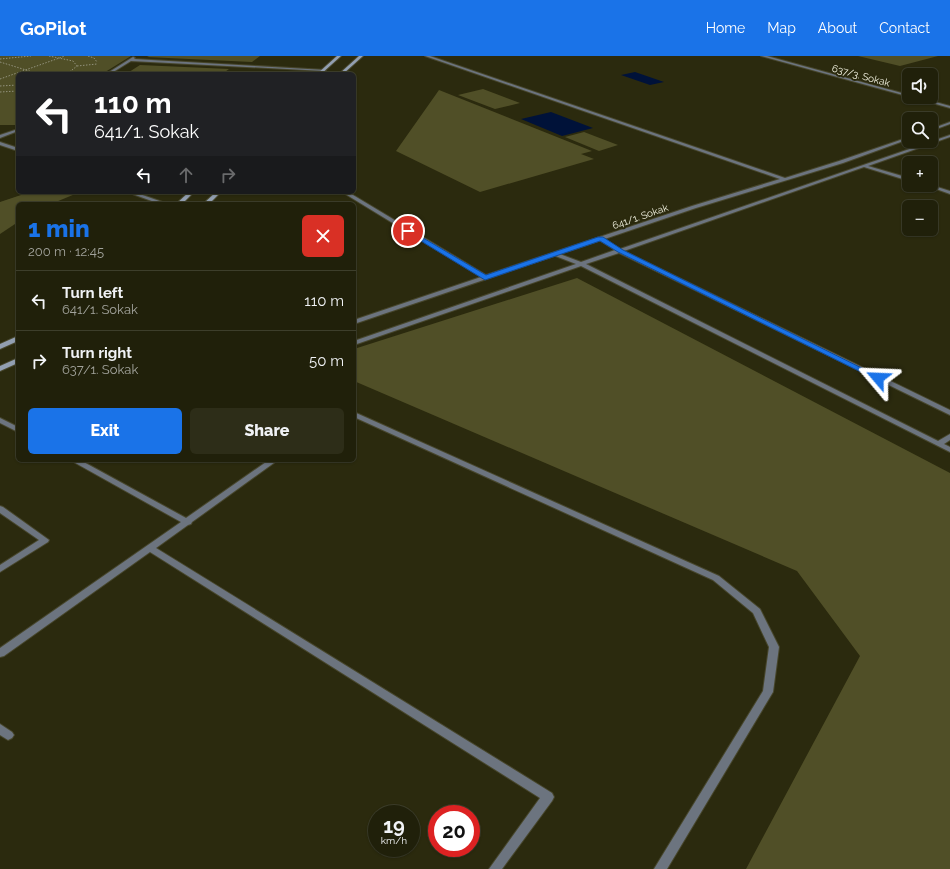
<!DOCTYPE html>
<meta charset="utf-8">
<style>
:root{--surface:#20200a;--page:#2d2d18;--text:#f1f3f6;--muted:#a2a39c;--line:#3d3e2b;--accent:#1a73e8}
body{margin:0;font-family:Raleway,sans-serif;background:var(--page);color:var(--text);height:100vh;display:flex;flex-direction:column;font-size:15px;white-space:nowrap}
*{box-sizing:border-box;margin:0}
p{font-size:13px;color:var(--muted)}
.icon{flex:none;width:22px;height:22px;fill:none;stroke:currentColor;stroke-width:2;stroke-linecap:round;stroke-linejoin:round}
.map{position:relative;flex:1;overflow:hidden}
.side{position:absolute;left:16px;top:146px;width:340px;height:260px;display:flex;flex-direction:column;background:var(--surface);border-radius:6px;box-shadow:0 1px 3px #0004,0 0 0 1px var(--line)}
.side>*{flex:none}
.hud{position:absolute;left:16px;top:16px;width:340px;height:122px;border-radius:6px;box-shadow:0 1px 3px #0004,0 0 0 1px var(--line);background:#202124;color:#fff;overflow:hidden}
.tools{position:absolute;left:902px;top:12px;display:grid;gap:8px}
.tools a{display:grid;place-items:center;width:36px;height:36px;border-radius:6px;background:var(--surface);box-shadow:0 1px 3px #0004,0 0 0 1px var(--line);font-size:20px}
.speed{position:absolute;left:368px;top:749px;display:flex;gap:8px;font-size:20px;font-weight:700;text-align:center}
.speed>*{display:grid;place-content:center;width:52px;height:52px;border-radius:50%;background:var(--surface);box-shadow:0 1px 3px #0004,0 0 0 1px var(--line);line-height:1}
.speed small{font-size:10px;font-weight:400}
.speed .limit{border:6px solid #d22;background:#fff;color:#111}
.pin{position:absolute;display:grid;place-items:center;width:34px;height:34px;color:#fff;margin:-17px;border:2px solid #fff;border-radius:50%;box-shadow:0 1px 4px #0007}
.me{position:absolute;width:44px;margin:-22px;rotate:296deg;stroke-linejoin:round;filter:drop-shadow(0 0 3px #0008)}
.turn{display:flex;align-items:center;gap:14px;height:84px;padding:0 12px;font-size:18px}
.turn .icon{width:52px;height:52px;stroke-width:2.5}
.turn b{display:block;font-size:28px;line-height:34px}
.lanes{display:flex;align-items:center;height:38px;padding:0 12px;background:#0003;justify-content:center;gap:20px;direction:ltr}
.lanes .off{opacity:.35}
.round{display:grid;place-items:center;flex:none;width:42px;height:42px;border-radius:6px;background:var(--page)}
.headline{display:flex;align-items:center;justify-content:space-between;height:68px;padding:0 12px}
h1{font-size:24px;font-weight:800;line-height:30px;color:var(--accent)}
.action{display:flex;gap:8px;margin-top:auto;padding:8px 12px}
.action a{flex:1;height:46px;border-radius:6px;background:var(--accent);color:#fff;font-size:16px;font-weight:800;line-height:46px;text-align:center}
.action a+a{background:var(--page);color:var(--text)}
ul{padding:0;list-style:none}
li{display:flex;align-items:center;gap:12px;height:60px;padding:0 12px;border-top:1px solid var(--line)}
li div{flex:1}
li b{display:block;font-size:15px}
li em{font-style:normal}
header{display:flex;align-items:center;gap:24px;box-sizing:border-box;height:56px;padding:0 20px;background:var(--accent);color:#fff}
header strong{font-size:19px}
nav{display:flex;gap:22px;margin-inline-start:auto;font-size:14px}
.map>svg:first-child{display:block}
.green{fill:#504f27}
.water{fill:#001239}
.lines{fill:none;stroke-linecap:round;stroke-linejoin:round}
.lane-casing{stroke:#47462c;stroke-width:2}
.street-casing{stroke:#47462c;stroke-width:2}
.secondary-casing{stroke:#47462c;stroke-width:2}
.path{stroke:#92927c;stroke-width:1;stroke-dasharray:1.5 1.5;stroke-linecap:butt}
.lane{fill:#6c747f;fill-rule:evenodd}
.street{fill:#6c747f;fill-rule:evenodd}
.secondary{fill:#929fb1;fill-rule:evenodd}
.route{fill:#1a73e8;stroke:#114b97}
.labels{text-anchor:middle;stroke-width:4;stroke-linejoin:round;paint-order:stroke}
.far-street-label{font-size:10px;fill:#f3f3e2;stroke:#2b2a0e}
</style>
<header>
<strong>GoPilot</strong>
<nav><a>Home</a><a>Map</a><a>About</a><a>Contact</a></nav>
</header>
<div class="map">
<svg width="950" height="813" viewBox="0 0 950 813">
<rect width="100%" height="100%" fill="#2b2a0e"/>
<g class="green">
<path d="M 0,0 L 131,0 L 102,18 L 18,18 L 18,69 L 0,69 Z"/>
<path d="M 149,0 L 260,0 L 252,6 L 147,1 Z"/>
<path d="M 858,0 L 938,0 L 900,10 Z"/>
<path d="M 140,9 L 229,13 L 222,18 L 126,18 Z"/>
<path d="M 483,33 L 520,47 L 495,53 L 458,39 Z"/>
<path d="M 439,34 L 592,95 L 581,98 L 594,103 L 480,136 L 396,95 Z"/>
<path d="M 584,76 L 618,89 L 599,95 L 565,81 Z"/>
<path d="M 30,136 L 80,136 L 51,148 L 18,148 L 18,166 L 0,178 L 0,146 Z"/>
<path d="M 577,222 L 950,417 L 950,813 L 746,813 L 860,600 L 797,515 L 354,325 L 354,293 Z"/>
</g>
<g class="water">
<path d="M 635,16 L 664,26 L 650,29 L 621,19 Z"/>
<path d="M 551,56 L 593,72 L 562,80 L 521,63 Z"/>
</g>
<g class="lines">
<g class="lane-casing">
<g id="lane">
<path d="M 950,79 L 950,81 L 868,110 L 909,122 L 909,125 L 864,111 L 624,195 L 950,354 L 950,359 L 619,197 L 586,208 L 938,385 L 950,378 L 950,384 L 944,388 L 950,391 L 950,396 L 581,210 L 354,289 L 354,285 L 576,208 L 553,199 L 553,197 L 557,197 L 581,206 L 615,194 L 599,184 L 599,182 L 603,182 L 620,193 Z"/>
<path d="M 925,129 L 931,129 L 950,135 L 950,138 Z"/>
<path d="M 0,362 L 18,371 L 18,376 L 0,367 Z"/>
<path d="M 70,404 L 80,404 L 186,462 L 269,404 L 278,404 L 192,466 L 191,468 L 188,469 L 156,492 L 552,737 L 554,741 L 552,745 L 502,813 L 489,813 L 540,742 L 150,496 L 4,600 L 0,601 L 0,592 L 181,466 Z"/>
<path d="M 0,450 L 3,451 L 49,484 L 48,486 L 0,516 L 0,509 L 39,484 L 0,457 Z"/>
<path d="M 0,668 L 12,676 L 14,679 L 12,682 L 8,684 L 0,679 Z"/>
</g>
</g>
<g class="street-casing">
<g id="street">
<path d="M 425,0 L 430,0 L 785,122 L 839,105 L 909,81 L 909,83 L 843,107 L 696,152 L 354,268 L 354,264 L 481,221 L 342,136 L 348,136 L 486,219 L 692,150 L 780,123 Z"/>
<path d="M 761,0 L 767,0 L 909,39 L 910,41 Z"/>
<path d="M 133,1 L 135,2 L 134,3 L 326,14 L 324,15 L 131,5 L 110,18 L 106,18 Z"/>
<path d="M 911,41 L 917,41 L 950,50 L 950,52 Z"/>
<path d="M 950,66 L 950,68 L 931,75 L 931,73 Z"/>
<path d="M 18,73 L 18,75 L 0,82 L 0,79 Z"/>
<path d="M 0,86 L 18,92 L 18,95 L 0,89 Z"/>
<path d="M 127,136 L 134,136 L 168,148 L 160,148 Z"/>
<path d="M 354,356 L 719,520 L 760,553 L 779,591 L 773,636 L 667,813 L 654,813 L 763,635 L 769,591 L 753,557 L 713,524 L 354,361 Z"/>
</g>
</g>
<g class="secondary-casing">
<g id="secondary">
<path d="M 337,0 L 341,0 L 321,18 L 317,18 Z"/>
<path d="M 359,0 L 363,0 L 343,18 L 339,18 Z"/>
<path d="M 189,136 L 194,136 L 182,148 L 176,148 Z"/>
<path d="M 216,136 L 221,136 L 209,148 L 203,148 Z"/>
<path d="M 18,280 L 18,285 L 0,293 L 0,288 Z"/>
<path d="M 18,302 L 18,307 L 0,315 L 0,310 Z"/>
</g>
</g>
<g class="path">
<path d="M 49,0 L 73,5 L 77,10 L 67,18"/>
<path d="M 88,0 L 94,2 L 97,6"/>
<path d="M 0,3 L 31,0"/>
<path d="M 0,6 L 39,18"/>
<path d="M 77,10 L 97,8"/>
<path d="M 0,23 L 65,0"/>
<path d="M 0,30 L 18,29"/>
<path d="M 0,36 L 18,35"/>
</g>
<use href="#lane" class="lane"/>
<use href="#street" class="street"/>
<use href="#secondary" class="secondary"/>
</g>
<path class="route" d="M 408,173 L 486,219 L 598,181 L 603,181 L 623,194 L 882,322 L 878,324 L 875,323 L 618,196 L 600,185 L 485,224 L 406,176 L 406,174 Z"/>
<g class="labels">
<g class="far-street-label">
<text transform="translate(861 19) rotate(15)" y="4">637/3. Sokak</text>
<text transform="translate(640 160) rotate(-19)" y="4">641/1. Sokak</text>
</g>
</g>
</svg>
<div class="tools">
<a><svg class="icon" aria-label="sound" viewBox="0 0 24 24"><path d="M4 9h4l5-4v14l-5-4H4zM17 9q2 3 0 6"/></svg></a>
<a><svg class="icon" aria-label="search" viewBox="0 0 24 24"><circle cx="10" cy="10" r="6"/><path d="M15 15l6 6"/></svg></a>
<a>+</a>
<a>−</a>
</div>
<div class="speed"><div>19<small>km/h</small></div><div class="limit">20</div></div>
<div class="pin" style="left:408px;top:175px;background:#d93025"><svg class="icon" aria-label="arrive" viewBox="0 0 24 24"><path d="M6 21V4h12l-3 4 3 4H6"/></svg></div>
<svg class="me" style="left:878px;top:322px" viewBox="-20 -20 40 40"><path d="M0-17L14 15 0 8-14 15z" fill="#1a73e8" stroke="#fff" stroke-width="4"/></svg>
<div class="hud">
<div class="turn"><svg class="icon" aria-label="left" viewBox="0 0 24 24"><path d="M17 20v-9H6M10 6l-5 5 5 5"/></svg><div><b>110 m</b>641/1. Sokak</div></div>
<div class="lanes"><svg class="icon" aria-label="left" viewBox="0 0 24 24"><path d="M17 20v-9H6M10 6l-5 5 5 5"/></svg><svg class="icon off" aria-label="ahead" viewBox="0 0 24 24"><path d="M12 20V5M6 11l6-6 6 6"/></svg><svg class="icon off" aria-label="right" viewBox="0 0 24 24"><path d="M7 20v-9h11M14 6l5 5-5 5"/></svg></div>
</div>
<section class="side">
<div class="headline"><div><h1>1 min</h1><p>200 m · 12:45</p></div><a class="round" style="background:#d93025;color:#fff"><svg class="icon" aria-label="close" viewBox="0 0 24 24"><path d="M6 6l12 12M18 6L6 18"/></svg></a></div>
<ul>
<li><svg class="icon" aria-label="left" viewBox="0 0 24 24"><path d="M17 20v-9H6M10 6l-5 5 5 5"/></svg><div><b>Turn left</b><p>641/1. Sokak</p></div><em>110 m</em></li>
<li><svg class="icon" aria-label="right" viewBox="0 0 24 24"><path d="M7 20v-9h11M14 6l5 5-5 5"/></svg><div><b>Turn right</b><p>637/1. Sokak</p></div><em>50 m</em></li>
</ul>
<div class="action"><a>Exit</a><a>Share</a></div>
</section>
</div>
